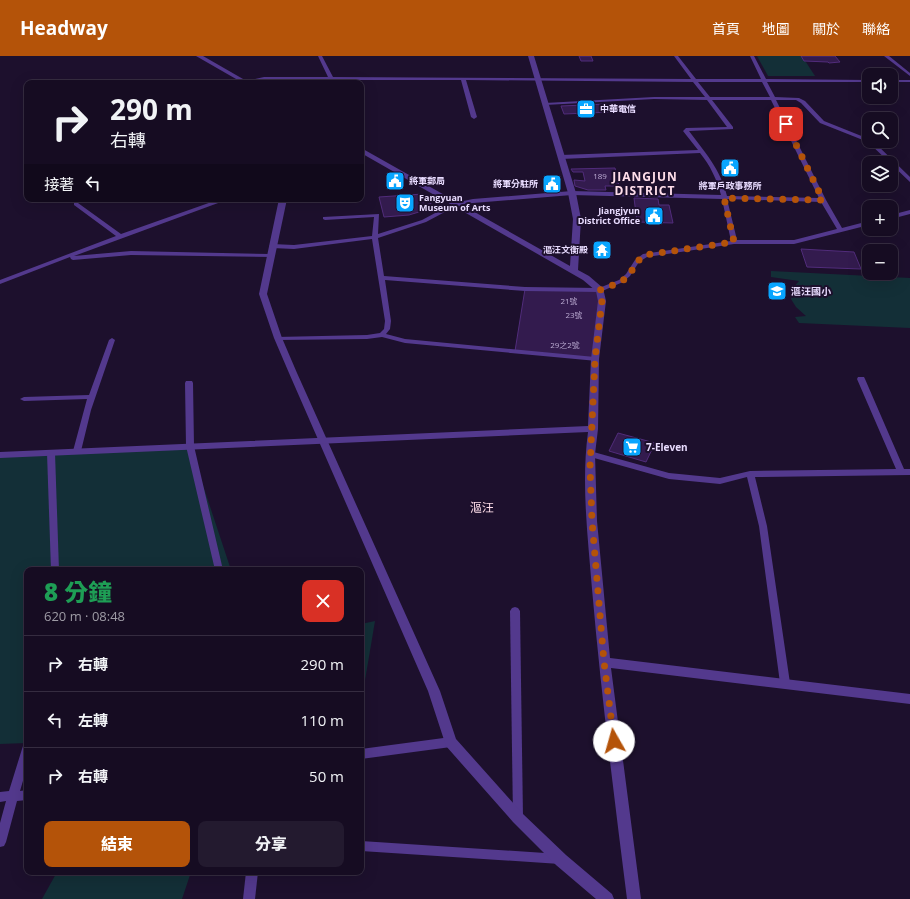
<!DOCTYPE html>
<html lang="zh-TW">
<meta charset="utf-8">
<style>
:root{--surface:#160c22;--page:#231a2f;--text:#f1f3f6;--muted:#9e9ba5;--line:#352c40;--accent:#b45309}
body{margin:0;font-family:"Open Sans","Noto Sans TC",sans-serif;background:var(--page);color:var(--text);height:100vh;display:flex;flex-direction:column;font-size:15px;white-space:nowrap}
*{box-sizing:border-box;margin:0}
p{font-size:13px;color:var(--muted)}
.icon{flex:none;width:22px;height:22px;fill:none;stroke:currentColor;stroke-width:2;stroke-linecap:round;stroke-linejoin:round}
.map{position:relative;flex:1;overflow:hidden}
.panel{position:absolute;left:24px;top:511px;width:340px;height:308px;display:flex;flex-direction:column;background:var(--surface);border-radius:8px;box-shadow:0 4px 16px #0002,0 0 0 1px var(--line)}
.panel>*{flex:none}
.banner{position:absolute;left:24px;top:24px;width:340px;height:122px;border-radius:8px;box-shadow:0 4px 16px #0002,0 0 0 1px var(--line);background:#160c22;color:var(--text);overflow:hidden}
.fabs{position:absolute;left:862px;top:12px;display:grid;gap:8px}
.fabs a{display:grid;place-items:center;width:36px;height:36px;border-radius:8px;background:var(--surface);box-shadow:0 4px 16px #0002,0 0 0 1px var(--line);font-size:20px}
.pin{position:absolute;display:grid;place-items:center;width:34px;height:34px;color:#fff;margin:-17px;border-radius:8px;box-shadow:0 2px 6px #0006}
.me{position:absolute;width:44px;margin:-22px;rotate:353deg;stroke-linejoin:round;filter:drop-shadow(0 0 3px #0008)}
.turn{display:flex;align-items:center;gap:14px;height:84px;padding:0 20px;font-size:18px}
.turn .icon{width:52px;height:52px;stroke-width:2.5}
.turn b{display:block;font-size:28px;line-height:34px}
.then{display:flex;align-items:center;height:38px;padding:0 20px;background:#0003;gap:8px;font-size:15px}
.round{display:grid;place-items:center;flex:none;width:42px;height:42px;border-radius:8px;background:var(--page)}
.headline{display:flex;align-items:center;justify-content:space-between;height:68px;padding:0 20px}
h1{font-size:24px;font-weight:800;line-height:30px;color:#1e9e55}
.action{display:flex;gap:8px;margin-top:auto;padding:8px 20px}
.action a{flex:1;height:46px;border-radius:8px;background:var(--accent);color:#fff;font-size:16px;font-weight:800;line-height:46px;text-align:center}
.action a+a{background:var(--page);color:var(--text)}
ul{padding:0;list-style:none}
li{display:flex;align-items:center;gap:12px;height:56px;padding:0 20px;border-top:1px solid var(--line)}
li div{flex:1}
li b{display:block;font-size:15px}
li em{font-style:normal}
header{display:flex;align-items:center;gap:24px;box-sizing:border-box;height:56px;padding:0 20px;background:var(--accent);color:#fff}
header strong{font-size:19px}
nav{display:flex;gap:22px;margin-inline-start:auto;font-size:14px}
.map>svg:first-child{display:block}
.green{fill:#132f37}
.building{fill:#331b4e;stroke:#512c7b}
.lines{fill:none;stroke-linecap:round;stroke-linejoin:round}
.service{fill:#53398d;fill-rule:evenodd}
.minor{fill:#53398d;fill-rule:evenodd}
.tertiary{fill:#53398d;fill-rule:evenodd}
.route{stroke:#b45309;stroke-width:7;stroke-dasharray:0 12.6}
.labels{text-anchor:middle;stroke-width:4;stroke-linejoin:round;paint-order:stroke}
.number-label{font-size:8px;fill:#bcacd3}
.far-poi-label{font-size:9px;font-weight:bold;fill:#e9dcff;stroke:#1d102d;text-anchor:start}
.poi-label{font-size:10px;font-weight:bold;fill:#e9dcff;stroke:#1d102d;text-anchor:start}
.far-district-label{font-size:12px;font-weight:bold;letter-spacing:1px;fill:#ffdeea;stroke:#1d102d}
.quarter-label{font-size:12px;fill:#ffdeea;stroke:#1d102d}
</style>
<header>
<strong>Headway</strong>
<nav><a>首頁</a><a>地圖</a><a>關於</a><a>聯絡</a></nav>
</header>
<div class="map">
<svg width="910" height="843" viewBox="0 0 910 843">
<rect width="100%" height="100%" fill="#1d102d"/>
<g class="green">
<path d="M 757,0 L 802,0 L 815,20 L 768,20 Z"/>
<path d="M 771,215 L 910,222 L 910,272 L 799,267 L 795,261 L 806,260 L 796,251 L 791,243 L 793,232 L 799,225 L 771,221 Z"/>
<path d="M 190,390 L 231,514 L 27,514 L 27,687 L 0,688 L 0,399 Z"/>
<path d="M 375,565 L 361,648 L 361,568 Z"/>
<path d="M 57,816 L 191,816 L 182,843 L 42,843 Z"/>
</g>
<g class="building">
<path d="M 579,0 L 591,0 L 593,5 L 581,5 Z"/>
<path d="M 801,0 L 835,0 L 840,6 L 829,7 L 828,6 L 804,5 Z"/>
<path d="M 607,48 L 611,56 L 564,58 L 561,50 Z"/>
<path d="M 615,112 L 619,130 L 605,130 L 606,134 L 588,134 L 575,130 L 574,124 L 585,125 L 583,116 L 573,116 L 571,113 Z"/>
<path d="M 423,138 L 424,142 L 429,141 L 432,152 L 409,159 L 384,161 L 379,141 Z"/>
<path d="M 634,142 L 658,143 L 659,149 L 669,149 L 673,167 L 637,166 Z"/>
<path d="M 801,193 L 854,196 L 861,213 L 807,211 Z"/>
<path d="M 525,233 L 600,234 L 595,303 L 515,295 Z"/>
<path d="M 618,377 L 655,387 L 646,406 L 609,395 Z"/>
</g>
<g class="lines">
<g class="service">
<path d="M 318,0 L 322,0 L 333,21 L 691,23 L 674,0 L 678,0 L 696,23 L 761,23 L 750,0 L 754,0 L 766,23 L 869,24 L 869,26 L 767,26 L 775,41 L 799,42 L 805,45 L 824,65 L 869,83 L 869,85 L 873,85 L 910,121 L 910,126 L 868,86 L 820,67 L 801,47 L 796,44 L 776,44 L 826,144 L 842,172 L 869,165 L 869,169 L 794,188 L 734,188 L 647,201 L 639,206 L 630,220 L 623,226 L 600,236 L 525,235 L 385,224 L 391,265 L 390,273 L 386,278 L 405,283 L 595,301 L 599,303 L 597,305 L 405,287 L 382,281 L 367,283 L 278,284 L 275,282 L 276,281 L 367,279 L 380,277 L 384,273 L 385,265 L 372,183 L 294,193 L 272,192 L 269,190 L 272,188 L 294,189 L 372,180 L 374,161 L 325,164 L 323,163 L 323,161 L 379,158 L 378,178 L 422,164 L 454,147 L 473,143 L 572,135 L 721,139 C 717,124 710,109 700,97 L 561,103 L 558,101 L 561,99 L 698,94 L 683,75 L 686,72 L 727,71 L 707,44 L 654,43 L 545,49 L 543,48 L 545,47 L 654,41 L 705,41 L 693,26 L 466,24 L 477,61 L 474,63 L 471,61 L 461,24 L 334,24 L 335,27 L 331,27 L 330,24 L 264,23 L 246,27 L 237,27 L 264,21 L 328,21 ZM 698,26 L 762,26 L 770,41 L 710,41 ZM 712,44 L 771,44 L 819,142 L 727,140 C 721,114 704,95 689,75 L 733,73 L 733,71 ZM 572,139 L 722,143 L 731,185 L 643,198 L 635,204 L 626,218 L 619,224 L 599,232 L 525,231 L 384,220 L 378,182 L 426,166 L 458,149 L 473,147 ZM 727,143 L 821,146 L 837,173 L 794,184 L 737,184 Z"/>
<path d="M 884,0 L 889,0 L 910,17 L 910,20 Z"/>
<rect x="891" y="24" width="19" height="2"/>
<path d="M 220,143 L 229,143 L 74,200 L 131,195 L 270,198 L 272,199 L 272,201 L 131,199 L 73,204 L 71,203 L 70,201 L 0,228 L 0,224 L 116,180 L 74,149 L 74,147 L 78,147 L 121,178 Z"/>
<path d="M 910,154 L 910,158 L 891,163 L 891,159 Z"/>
<path d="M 112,282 L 115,284 L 91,354 L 81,395 L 80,397 L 74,397 L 73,395 L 87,343 L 24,345 L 20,343 L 24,341 L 89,339 L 109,284 Z"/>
<path d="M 858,321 L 864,321 L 865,323 L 904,413 L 910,413 L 910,419 L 755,421 L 767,470 L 790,627 L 788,630 L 785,631 L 782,630 L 780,627 L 759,470 L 747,421 L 720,428 L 669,423 L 587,400 L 586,398 L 590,395 L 669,417 L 720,422 L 750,415 L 896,413 L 857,323 Z"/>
<path d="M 186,325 L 192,325 L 193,327 L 194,390 L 223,514 L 215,514 L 186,390 L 185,327 Z"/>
<path d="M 51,394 L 55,397 L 59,514 L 51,514 L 47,397 Z"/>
<path d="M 515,551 L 518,552 L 520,555 L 523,762 L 522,766 L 518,767 L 514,766 L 513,762 L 510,555 L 512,552 Z"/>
<path d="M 451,681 L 455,683 L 456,686 L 455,689 L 451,691 L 361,703 L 361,693 Z"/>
<path d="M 27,688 L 27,711 L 20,735 L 27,734 L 27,744 L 17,745 L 6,786 L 4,790 L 0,791 L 0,767 L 6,745 L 0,746 L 0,736 L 9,735 L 22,693 L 23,690 Z"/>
<path d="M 361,785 L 560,798 L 564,799 L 566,803 L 564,807 L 560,808 L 361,795 Z"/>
<path d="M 246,816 L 258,816 L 255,843 L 243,843 Z"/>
</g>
<path class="minor" d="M 279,143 L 287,143 L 267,238 L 282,282 L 297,317 L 440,635 L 456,683 L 523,758 L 566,799 L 612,838 L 614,843 L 596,843 L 556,809 L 513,766 L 446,690 L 428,635 L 289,317 L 274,282 L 259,238 Z"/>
<g class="tertiary">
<path d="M 196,0 L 203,0 L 250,27 L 243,27 Z"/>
<path d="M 528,0 L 534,0 L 576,137 L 581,163 L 578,214 L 589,220 L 603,232 L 606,245 L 599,303 L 598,373 L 595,398 L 597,465 L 610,602 L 910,638 L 910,648 L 611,612 L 641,843 L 627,843 C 614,740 601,637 592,533 C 588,482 581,428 588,376 L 0,402 L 0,396 L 588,370 L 591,303 L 598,245 L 596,235 L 583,224 L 361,97 L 361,92 L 363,93 L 570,210 L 573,163 L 568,137 Z"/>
</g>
</g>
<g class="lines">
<path class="route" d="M 614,685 L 604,606 L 592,465 L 590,411 L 595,303 L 602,245 L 600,234 C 610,230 622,227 629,219 C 635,210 636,205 645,199 L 734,186 L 724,142 L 823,144 L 786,68"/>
</g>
<defs>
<g id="office-square" transform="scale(1)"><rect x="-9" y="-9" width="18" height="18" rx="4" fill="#08a5ff" stroke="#1d102d"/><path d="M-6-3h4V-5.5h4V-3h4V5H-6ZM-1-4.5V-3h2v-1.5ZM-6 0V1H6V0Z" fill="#fff"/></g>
<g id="civic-square" transform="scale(1)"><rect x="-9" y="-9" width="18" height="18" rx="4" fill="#08a5ff" stroke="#1d102d"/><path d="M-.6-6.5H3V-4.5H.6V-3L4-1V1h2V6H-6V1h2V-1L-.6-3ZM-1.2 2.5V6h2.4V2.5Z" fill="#fff"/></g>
<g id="theatre-square" transform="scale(1)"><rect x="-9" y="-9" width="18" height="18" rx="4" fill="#08a5ff" stroke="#1d102d"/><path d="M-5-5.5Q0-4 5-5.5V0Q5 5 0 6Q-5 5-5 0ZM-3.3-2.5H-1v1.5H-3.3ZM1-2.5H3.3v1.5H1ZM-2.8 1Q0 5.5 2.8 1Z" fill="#fff"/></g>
<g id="temple-square" transform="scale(1)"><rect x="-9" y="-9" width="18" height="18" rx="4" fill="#08a5ff" stroke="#1d102d"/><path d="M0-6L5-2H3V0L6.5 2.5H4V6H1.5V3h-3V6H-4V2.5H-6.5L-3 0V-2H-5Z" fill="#fff"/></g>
<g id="school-square" transform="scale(1)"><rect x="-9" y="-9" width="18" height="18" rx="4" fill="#08a5ff" stroke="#1d102d"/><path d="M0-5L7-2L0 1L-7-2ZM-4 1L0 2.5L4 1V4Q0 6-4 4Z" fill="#fff"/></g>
<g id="supermarket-square" transform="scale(1)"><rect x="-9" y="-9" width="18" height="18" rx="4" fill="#08a5ff" stroke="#1d102d"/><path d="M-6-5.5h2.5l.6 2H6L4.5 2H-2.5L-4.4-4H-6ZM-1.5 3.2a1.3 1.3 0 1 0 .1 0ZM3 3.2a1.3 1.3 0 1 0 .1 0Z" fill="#fff"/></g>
</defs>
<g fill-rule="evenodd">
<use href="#office-square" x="586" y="53"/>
<use href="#civic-square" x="730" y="112"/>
<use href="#civic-square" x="395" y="125"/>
<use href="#civic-square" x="552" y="128"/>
<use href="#theatre-square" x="405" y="147"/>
<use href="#civic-square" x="654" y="160"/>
<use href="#temple-square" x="602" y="194"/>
<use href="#school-square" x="777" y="235"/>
<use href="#supermarket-square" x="632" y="391"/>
</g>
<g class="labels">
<g class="number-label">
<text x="600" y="123">189</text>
<text x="569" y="248">21號</text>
<text x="574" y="262">23號</text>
<text x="565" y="292">29之2號</text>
</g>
<g class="far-poi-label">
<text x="600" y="56">中華電信</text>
<text x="409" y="128">將軍郵局</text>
<text x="538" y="131" text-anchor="end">將軍分駐所</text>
<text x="730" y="133" text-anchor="middle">將軍戶政事務所</text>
<text x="419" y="145">Fangyuan<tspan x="419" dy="10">Museum of Arts</tspan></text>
<text x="640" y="158" text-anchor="end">Jiangjyun<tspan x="640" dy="10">District Office</tspan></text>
<text x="588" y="197" text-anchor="end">漚汪文衡殿</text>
</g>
<g class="poi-label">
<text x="791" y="239">漚汪國小</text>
<text x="646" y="395">7-Eleven</text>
</g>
<g class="far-district-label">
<text x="645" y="125">JIANGJUN<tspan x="645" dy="14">DISTRICT</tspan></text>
</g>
<g class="quarter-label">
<text x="482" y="456">漚汪</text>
</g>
</g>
</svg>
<div class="fabs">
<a><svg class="icon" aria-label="sound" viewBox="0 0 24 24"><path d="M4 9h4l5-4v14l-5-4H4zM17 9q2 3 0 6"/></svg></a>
<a><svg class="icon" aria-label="search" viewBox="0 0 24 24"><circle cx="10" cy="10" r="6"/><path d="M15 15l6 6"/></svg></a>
<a><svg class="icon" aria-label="layers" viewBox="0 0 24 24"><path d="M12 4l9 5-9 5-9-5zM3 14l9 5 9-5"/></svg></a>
<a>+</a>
<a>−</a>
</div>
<div class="pin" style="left:786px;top:68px;background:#d93025"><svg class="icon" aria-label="arrive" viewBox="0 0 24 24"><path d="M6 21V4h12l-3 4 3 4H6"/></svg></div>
<svg class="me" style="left:614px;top:685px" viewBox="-20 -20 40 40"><circle r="19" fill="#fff"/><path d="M0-13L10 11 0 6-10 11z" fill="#b45309"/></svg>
<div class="banner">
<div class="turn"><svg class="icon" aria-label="right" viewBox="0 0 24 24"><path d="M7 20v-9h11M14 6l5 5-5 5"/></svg><div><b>290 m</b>右轉</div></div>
<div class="then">接著<svg class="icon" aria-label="left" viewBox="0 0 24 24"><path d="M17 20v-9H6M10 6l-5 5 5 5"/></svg></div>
</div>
<section class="panel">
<div class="headline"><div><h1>8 分鐘</h1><p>620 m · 08:48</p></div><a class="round" style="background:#d93025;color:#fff"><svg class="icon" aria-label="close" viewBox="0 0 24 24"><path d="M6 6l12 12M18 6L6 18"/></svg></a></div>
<ul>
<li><svg class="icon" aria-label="right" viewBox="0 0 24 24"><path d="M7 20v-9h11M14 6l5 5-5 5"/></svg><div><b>右轉</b></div><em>290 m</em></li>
<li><svg class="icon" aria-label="left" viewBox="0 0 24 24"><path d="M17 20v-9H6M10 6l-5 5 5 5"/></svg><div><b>左轉</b></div><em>110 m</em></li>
<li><svg class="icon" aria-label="right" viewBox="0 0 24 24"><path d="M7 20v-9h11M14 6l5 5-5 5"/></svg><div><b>右轉</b></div><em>50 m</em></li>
</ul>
<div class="action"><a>結束</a><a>分享</a></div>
</section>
</div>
